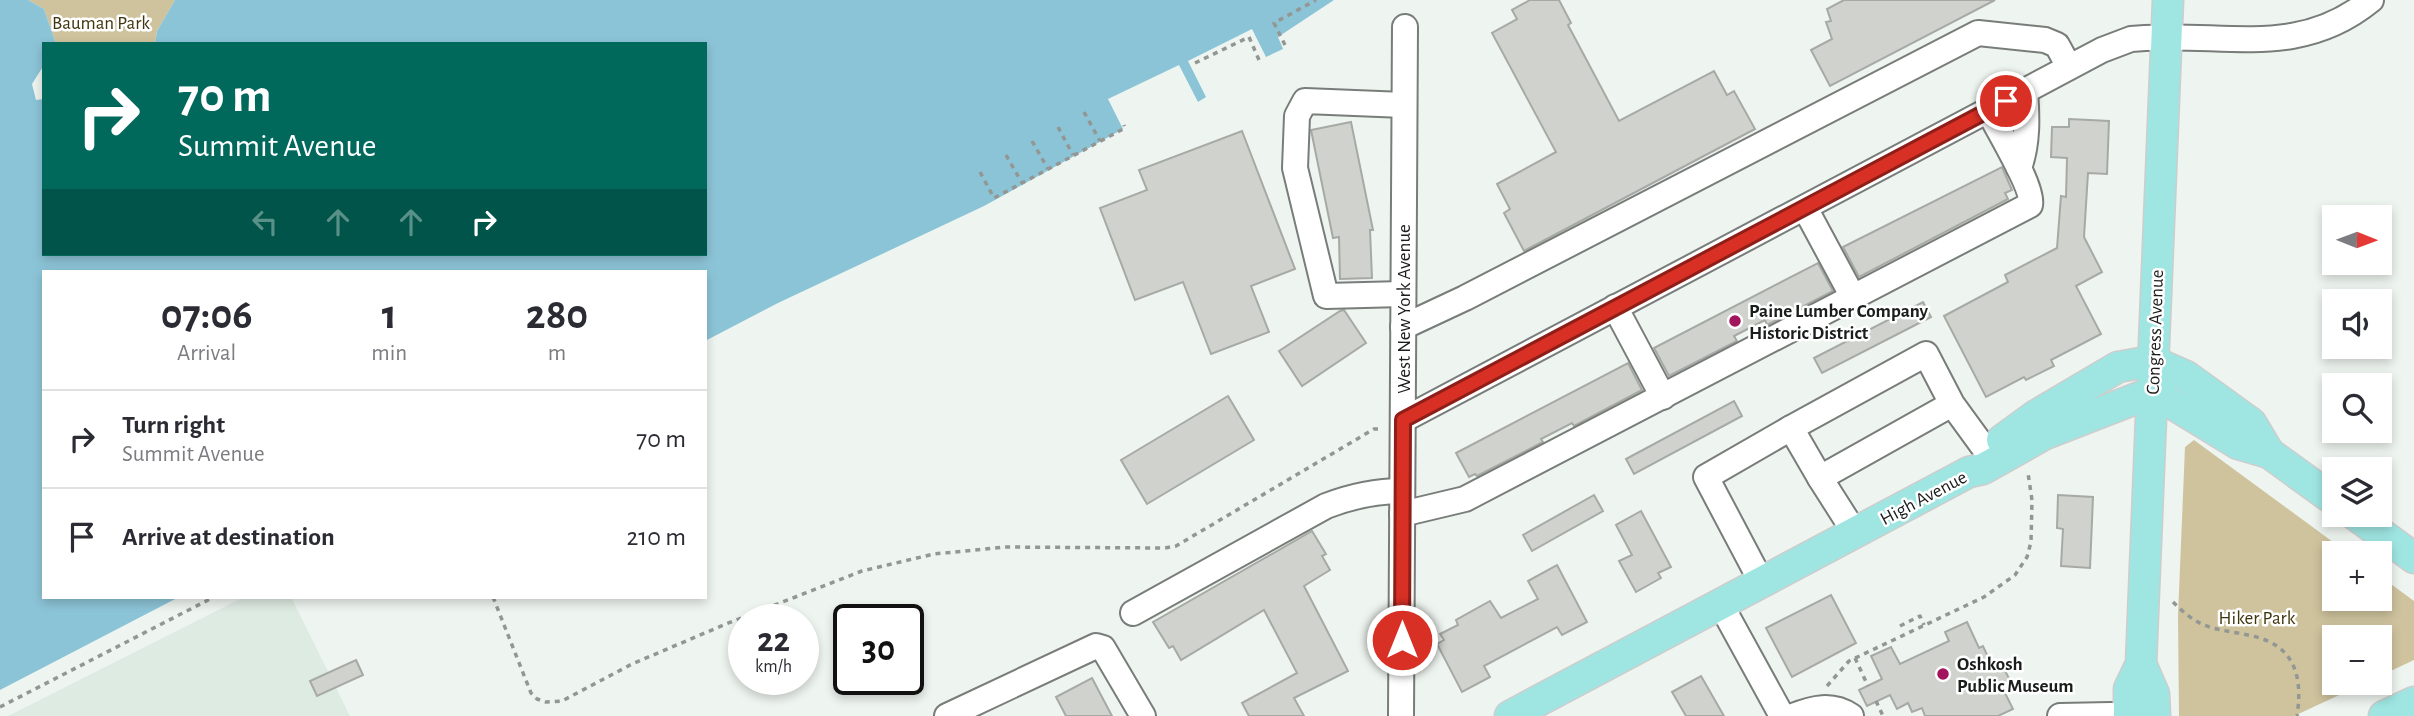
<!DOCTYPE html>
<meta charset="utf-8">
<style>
:root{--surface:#fff;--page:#f2f2f3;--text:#2b2b33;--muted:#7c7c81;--line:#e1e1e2}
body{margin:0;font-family:"Alegreya Sans",sans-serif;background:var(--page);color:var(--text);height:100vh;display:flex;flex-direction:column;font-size:26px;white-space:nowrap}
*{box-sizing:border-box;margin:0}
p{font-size:23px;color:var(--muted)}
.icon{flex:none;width:38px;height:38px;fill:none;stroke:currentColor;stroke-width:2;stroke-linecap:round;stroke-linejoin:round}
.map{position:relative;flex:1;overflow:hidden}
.side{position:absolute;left:42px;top:270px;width:665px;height:329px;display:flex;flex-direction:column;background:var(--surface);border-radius:0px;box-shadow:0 4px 10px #0003}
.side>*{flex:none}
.guide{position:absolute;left:42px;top:42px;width:665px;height:214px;border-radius:0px;box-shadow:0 4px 10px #0003;background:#00695c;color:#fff;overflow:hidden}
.needle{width:46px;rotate:91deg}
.buttons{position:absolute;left:2322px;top:205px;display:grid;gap:14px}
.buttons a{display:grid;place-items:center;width:70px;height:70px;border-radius:0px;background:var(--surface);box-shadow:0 4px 10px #0003;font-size:35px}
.speed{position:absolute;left:728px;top:604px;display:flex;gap:14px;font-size:35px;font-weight:700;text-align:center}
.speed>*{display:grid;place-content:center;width:91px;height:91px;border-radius:50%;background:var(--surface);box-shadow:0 4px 10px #0003;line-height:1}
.speed small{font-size:18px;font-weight:400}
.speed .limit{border:4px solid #111;border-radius:10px;background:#fff;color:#111}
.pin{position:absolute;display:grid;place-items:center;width:60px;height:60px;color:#fff;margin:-30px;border:4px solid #fff;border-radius:50%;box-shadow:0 2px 7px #0007}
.me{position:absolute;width:77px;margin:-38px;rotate:0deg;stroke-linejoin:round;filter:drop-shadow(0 0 5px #0008)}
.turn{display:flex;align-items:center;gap:24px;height:147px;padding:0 21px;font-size:32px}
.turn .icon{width:91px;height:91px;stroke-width:2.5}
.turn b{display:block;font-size:49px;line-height:60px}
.lanes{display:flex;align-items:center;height:66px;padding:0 21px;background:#0003;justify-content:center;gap:35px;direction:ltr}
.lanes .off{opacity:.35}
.eta{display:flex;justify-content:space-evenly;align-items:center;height:119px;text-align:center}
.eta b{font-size:42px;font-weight:700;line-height:49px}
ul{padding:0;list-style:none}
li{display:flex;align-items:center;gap:21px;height:98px;padding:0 21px;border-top:2px solid var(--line)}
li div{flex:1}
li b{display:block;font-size:26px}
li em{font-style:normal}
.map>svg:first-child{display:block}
.built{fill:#deebe2}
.green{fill:#cec39d}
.water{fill:#8cc4d7}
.building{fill:#d0d3cd;stroke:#a7aaa4;stroke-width:2}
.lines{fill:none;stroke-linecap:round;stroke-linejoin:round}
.minor-casing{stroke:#787d7a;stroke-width:28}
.major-casing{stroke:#cdcdcd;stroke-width:33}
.path{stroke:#939794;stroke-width:3.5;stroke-dasharray:5 5;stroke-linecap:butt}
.minor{stroke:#fff;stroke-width:24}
.major{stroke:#9fe6e2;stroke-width:30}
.route-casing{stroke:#8d1f18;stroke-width:18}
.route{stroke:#d93025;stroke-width:12}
.poi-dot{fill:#a2155d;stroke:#fff;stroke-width:2.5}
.labels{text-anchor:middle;stroke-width:5;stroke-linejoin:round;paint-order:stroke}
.park-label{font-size:19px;fill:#40350f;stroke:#fff}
.street-label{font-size:19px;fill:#1b1d1c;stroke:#fff}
.poi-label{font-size:19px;font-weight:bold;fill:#1b1d1c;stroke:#fff;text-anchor:start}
</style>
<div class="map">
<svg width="2414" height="716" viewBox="0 0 2414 716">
<rect width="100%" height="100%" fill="#eef4f0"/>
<path class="built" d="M 244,597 L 291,597 L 350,716 L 8,716 Z"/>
<g class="green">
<path d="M 28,0 L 175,0 L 157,31 L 155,44 L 56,44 L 44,9 Z"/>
<path d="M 2194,440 L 2348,553 L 2334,553 L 2334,598 L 2380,598 L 2380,576 L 2414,601 L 2414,660 L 2380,676 L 2380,637 L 2334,637 L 2334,682 L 2365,683 L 2294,716 L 2179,716 L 2178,616 L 2185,447 Z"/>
</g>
<path class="water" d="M 0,0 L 28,0 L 44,9 L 56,44 L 44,44 L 44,65 L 32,84 L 36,100 L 44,99 L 44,254 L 705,254 L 705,44 L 155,44 L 157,31 L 175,0 L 1334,0 L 1278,37 L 1283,49 L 1266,57 L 1252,29 L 1188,61 L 1206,97 L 1198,102 L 1179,65 L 1108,99 L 1123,129 L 984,206 L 778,303 L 705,341 L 705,271 L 44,271 L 44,597 L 179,597 L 0,690 Z"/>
<g class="building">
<path d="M 1530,0 L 1559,0 L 1571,23 L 1568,25 L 1619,121 L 1714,71 L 1727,95 L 1734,91 L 1755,129 L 1524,251 L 1504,213 L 1510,209 L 1497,184 L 1556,152 L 1492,33 L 1517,19 L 1512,10 Z"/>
<path d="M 1844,0 L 1995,0 L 1830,86 L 1811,50 L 1832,39 L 1826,22 L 1831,21 L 1827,9 Z"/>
<path d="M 2069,119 L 2109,121 L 2107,174 L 2088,173 L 2084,237 L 2102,272 L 2076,286 L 2101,334 L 2051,360 L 2054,366 L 2026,380 L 2024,377 L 1986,397 L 1944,316 L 2008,282 L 2005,275 L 2057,248 L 2061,196 L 2066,197 L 2067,158 L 2051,157 L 2052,127 L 2069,127 Z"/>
<path d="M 1351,122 L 1373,230 L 1370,230 L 1372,278 L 1340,279 L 1339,237 L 1333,238 L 1311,130 Z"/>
<path d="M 1242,131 L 1295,269 L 1251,286 L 1269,332 L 1211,354 L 1183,282 L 1135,300 L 1100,208 L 1147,190 L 1139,170 Z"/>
<path d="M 2002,167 L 2012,190 L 2005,193 L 2008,199 L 1859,277 L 1843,247 Z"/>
<path d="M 1818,263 L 1833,291 L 1767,325 L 1765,320 L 1734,336 L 1737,341 L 1669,376 L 1654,348 Z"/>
<path d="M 1923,302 L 1931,317 L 1822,373 L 1814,358 Z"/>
<path d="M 1344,310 L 1366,343 L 1302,386 L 1279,351 L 1340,311 Z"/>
<path d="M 1628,363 L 1642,390 L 1574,426 L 1572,423 L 1541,439 L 1543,442 L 1477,476 L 1475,474 L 1469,477 L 1456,453 Z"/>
<path d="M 1228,396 L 1254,440 L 1147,504 L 1121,460 Z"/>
<path d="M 1734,401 L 1742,416 L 1634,474 L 1626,459 Z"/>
<path d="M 1594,495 L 1603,511 L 1532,551 L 1523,535 Z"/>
<path d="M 2058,495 L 2093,497 L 2090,568 L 2061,566 L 2063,529 L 2057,528 Z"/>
<path d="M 1641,511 L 1671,567 L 1658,573 L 1661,578 L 1636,592 L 1619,561 L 1632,555 L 1616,525 Z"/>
<path d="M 1312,531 L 1326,554 L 1322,556 L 1330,570 L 1304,586 L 1348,671 L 1294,698 L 1304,716 L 1249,716 L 1242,703 L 1297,673 L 1264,610 L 1181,660 L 1173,646 L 1169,648 L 1153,622 Z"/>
<path d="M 1557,565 L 1587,622 L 1562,635 L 1557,627 L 1484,666 L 1490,677 L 1462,692 L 1437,644 L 1444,640 L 1440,634 L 1458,625 L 1456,620 L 1490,601 L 1501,618 L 1538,599 L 1528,581 Z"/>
<path d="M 1831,595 L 1856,643 L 1792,677 L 1766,628 Z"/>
<path d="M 1967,622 L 1979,648 L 1983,646 L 1993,668 L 2002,664 L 2014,689 L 2005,693 L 2013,709 L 1998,716 L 1925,716 L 1922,708 L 1912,712 L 1908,703 L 1897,709 L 1890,695 L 1867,706 L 1859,690 L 1882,679 L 1871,656 L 1891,647 L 1900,664 L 1949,641 L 1945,632 Z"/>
<path d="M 356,660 L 363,675 L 317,696 L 310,681 Z"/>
<path d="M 1701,676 L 1724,716 L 1686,716 L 1672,692 Z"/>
<path d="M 1092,678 L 1112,716 L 1066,716 L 1056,697 Z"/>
</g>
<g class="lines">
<g class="minor-casing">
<g id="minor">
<path d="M 2019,168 C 2028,143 2027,117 2025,91"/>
<path d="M 1805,208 L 1854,299"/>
<path d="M 1403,294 L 1326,296 L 1295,168 L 1297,116 L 1305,101 L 1404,105"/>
<path d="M 1615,307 L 1663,397"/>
<path d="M 1403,327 L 1465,298 L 1978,33 L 2045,40 L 2057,45 L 2069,67"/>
<path d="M 1952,404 L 1820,478 L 1791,428 L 1926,354 L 1952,404 L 1995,463"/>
<path d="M 1403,420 L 2102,50 L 2131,39 L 2145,38 C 2229,33 2300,58 2371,0"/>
<path d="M 1820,478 L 1855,533"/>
<path d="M 1402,514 L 1465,499 L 2030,205 C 2035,190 1997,128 1988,110"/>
<path d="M 1762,583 L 1706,477 L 1791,428"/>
<path d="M 1721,605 L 1782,716"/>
<path d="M 1133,613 L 1326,506 C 1352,496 1375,491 1402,491"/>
<path d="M 947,716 L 1096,646 L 1103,648 L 1143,716"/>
<path d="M 1401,716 L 1405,27"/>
<path d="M 1793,716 C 1813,708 1832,703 1851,716"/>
<path d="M 2060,716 L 2111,715"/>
</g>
</g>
<g class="major-casing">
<g id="major">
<path d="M 2153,392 L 2238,444 L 2269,453 L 2334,500"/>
<path d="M 2002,440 L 2035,416 L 2118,367 L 2152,361 L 2186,376 L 2251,423 L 2269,453"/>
<path d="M 2354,514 L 2414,558"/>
<path d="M 2141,664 L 2154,694 L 2155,716"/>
<path d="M 1510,716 L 1969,472 L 1983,469 L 2045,434 L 2153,392"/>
<path d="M 2129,716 L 2129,689 L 2141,664 L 2168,0"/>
<path d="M 2384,716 L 2414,702"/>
</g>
</g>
<g class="path">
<path d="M 1285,45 L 1274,23 L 1316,0"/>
<path d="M 1195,63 L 1249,37 L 1259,60"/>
<path d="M 1084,112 L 1100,141"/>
<path d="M 1058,127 L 1073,155"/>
<path d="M 1032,141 L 1048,169"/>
<path d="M 1006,155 L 1022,183"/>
<path d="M 980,172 L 994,198 L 1125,128 L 1124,125"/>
<path d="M 493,597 L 531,693 L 537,699 L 546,702 L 562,701 L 632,664 L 726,624 L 862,571 L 934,554 L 1005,547 L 1165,548 L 1176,546 L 1374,429 L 1379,429"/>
<path d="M 2173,602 C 2182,611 2192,620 2204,625 C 2219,631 2236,632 2252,636 C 2295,645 2303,677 2297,716"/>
<path d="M 1900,626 L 1920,616 L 1924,625"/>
<path d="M 1855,658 L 1868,686"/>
<path d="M 1827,686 L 1849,661 L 1984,597 L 2015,575 L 2027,557 L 2031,542 L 2032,500 L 2028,473"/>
<path d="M 1876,701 L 1883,716"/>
<path d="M 0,707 L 214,597"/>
</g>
<use href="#minor" class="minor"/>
<use href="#major" class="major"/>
</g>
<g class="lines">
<g class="route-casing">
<path id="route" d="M 1402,640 L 1403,420 L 2006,101"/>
</g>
<use href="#route" class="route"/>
</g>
<g class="poi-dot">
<circle cx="1735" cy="321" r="7"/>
<circle cx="1943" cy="674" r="7"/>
</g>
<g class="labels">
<g class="park-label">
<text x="101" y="29">Bauman Park</text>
<text x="2257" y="624">Hiker Park</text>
</g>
<g class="street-label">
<text transform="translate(1403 309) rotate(-90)" y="7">West New York Avenue</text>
<text transform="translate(2154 332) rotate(-88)" y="7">Congress Avenue</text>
<text transform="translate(1923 497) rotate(-28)" y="7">High Avenue</text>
</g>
<g class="poi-label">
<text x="1749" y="317">Paine Lumber Company<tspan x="1749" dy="22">Historic District</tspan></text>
<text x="1957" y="670">Oshkosh<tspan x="1957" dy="22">Public Museum</tspan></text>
</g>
</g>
</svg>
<div class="buttons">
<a><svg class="needle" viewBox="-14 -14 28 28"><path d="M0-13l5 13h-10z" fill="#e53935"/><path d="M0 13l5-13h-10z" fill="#7c7c81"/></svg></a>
<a><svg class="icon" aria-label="sound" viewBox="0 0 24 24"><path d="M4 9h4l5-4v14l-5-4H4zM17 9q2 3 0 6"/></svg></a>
<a><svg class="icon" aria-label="search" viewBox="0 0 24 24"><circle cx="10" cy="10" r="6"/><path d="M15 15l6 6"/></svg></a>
<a><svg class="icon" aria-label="layers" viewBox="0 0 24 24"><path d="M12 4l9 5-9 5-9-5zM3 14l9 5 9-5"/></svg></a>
<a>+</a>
<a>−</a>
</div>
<div class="speed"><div>22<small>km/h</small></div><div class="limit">30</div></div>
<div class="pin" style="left:2006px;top:101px;background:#d93025"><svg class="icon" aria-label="arrive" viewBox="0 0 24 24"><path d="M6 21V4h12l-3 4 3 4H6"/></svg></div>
<svg class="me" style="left:1402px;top:640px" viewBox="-20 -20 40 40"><circle r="17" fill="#d93025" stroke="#fff" stroke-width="3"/><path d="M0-11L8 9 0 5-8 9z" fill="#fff"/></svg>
<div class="guide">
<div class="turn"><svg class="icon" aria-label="right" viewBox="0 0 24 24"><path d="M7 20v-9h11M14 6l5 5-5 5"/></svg><div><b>70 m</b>Summit Avenue</div></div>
<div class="lanes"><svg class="icon off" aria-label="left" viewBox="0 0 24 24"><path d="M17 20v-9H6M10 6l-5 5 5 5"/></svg><svg class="icon off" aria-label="ahead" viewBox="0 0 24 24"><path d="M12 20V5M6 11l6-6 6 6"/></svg><svg class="icon off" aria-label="ahead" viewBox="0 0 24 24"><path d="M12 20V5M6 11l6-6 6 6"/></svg><svg class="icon" aria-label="right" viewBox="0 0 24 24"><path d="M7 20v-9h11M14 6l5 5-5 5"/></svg></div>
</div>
<section class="side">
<div class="eta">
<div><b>07:06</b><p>Arrival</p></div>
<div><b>1</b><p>min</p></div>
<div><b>280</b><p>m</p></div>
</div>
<ul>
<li><svg class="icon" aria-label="right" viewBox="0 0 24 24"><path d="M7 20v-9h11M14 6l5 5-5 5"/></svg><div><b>Turn right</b><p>Summit Avenue</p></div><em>70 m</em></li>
<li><svg class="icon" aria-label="arrive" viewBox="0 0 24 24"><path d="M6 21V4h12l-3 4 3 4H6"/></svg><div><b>Arrive at destination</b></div><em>210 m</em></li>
</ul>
</section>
</div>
